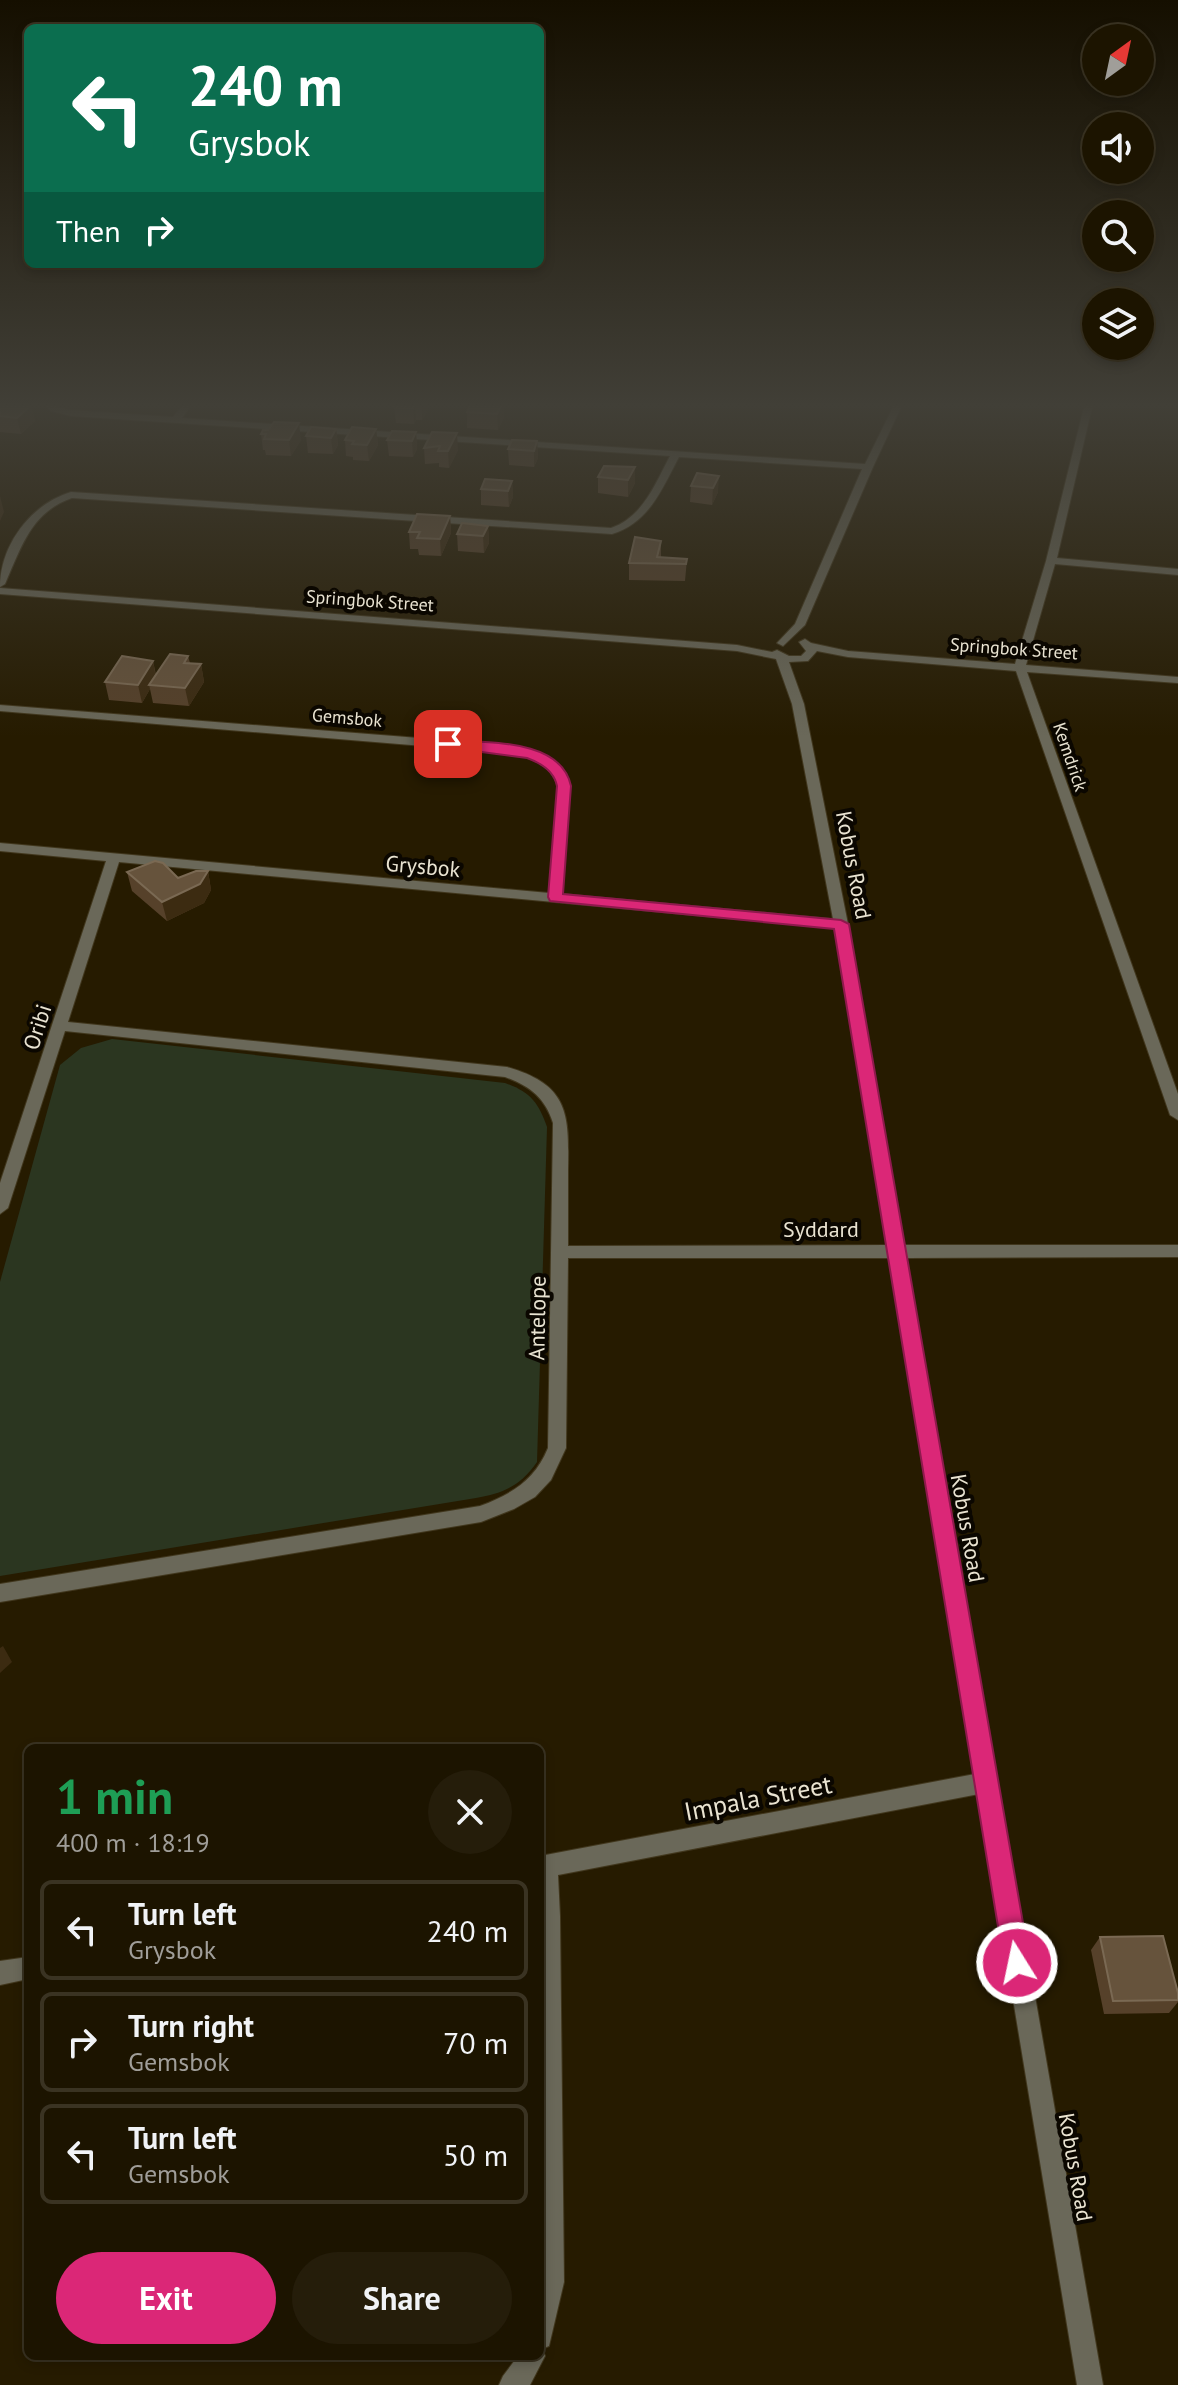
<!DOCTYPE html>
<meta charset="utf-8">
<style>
:root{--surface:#1c1400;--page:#251d0a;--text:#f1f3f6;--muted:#a09e99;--line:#3a3322;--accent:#db2777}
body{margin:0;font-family:"PT Sans",sans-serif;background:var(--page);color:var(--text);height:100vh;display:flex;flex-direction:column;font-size:30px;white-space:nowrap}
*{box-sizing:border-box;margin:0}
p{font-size:26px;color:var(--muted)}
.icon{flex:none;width:44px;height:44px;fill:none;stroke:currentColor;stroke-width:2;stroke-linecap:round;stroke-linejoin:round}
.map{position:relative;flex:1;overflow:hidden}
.drawer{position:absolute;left:24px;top:1744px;width:520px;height:616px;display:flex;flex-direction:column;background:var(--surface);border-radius:12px;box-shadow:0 4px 12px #0003,0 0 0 2px var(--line)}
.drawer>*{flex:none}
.banner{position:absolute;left:24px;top:24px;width:520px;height:244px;border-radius:12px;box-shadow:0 4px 12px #0003,0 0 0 2px var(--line);background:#0b6e4f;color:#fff;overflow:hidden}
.needle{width:52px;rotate:33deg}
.tools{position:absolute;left:1082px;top:24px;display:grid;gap:16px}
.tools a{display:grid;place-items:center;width:72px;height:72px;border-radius:50%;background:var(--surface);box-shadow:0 4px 12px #0003,0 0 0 2px var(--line);font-size:40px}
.pin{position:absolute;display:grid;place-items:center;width:68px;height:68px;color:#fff;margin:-34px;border-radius:16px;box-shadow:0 4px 12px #0006}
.me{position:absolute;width:88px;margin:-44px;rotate:350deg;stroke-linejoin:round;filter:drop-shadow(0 0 6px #0008)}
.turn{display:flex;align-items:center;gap:28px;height:168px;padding:0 32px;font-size:36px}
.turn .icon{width:104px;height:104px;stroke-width:2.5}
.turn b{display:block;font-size:56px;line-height:68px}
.then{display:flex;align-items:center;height:76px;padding:0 32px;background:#0003;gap:16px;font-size:30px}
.round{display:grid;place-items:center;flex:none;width:84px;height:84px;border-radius:42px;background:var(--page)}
.overview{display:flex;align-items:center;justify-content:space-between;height:136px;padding:0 32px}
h1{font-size:48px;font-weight:600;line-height:60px;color:#1e9e55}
.action{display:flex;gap:16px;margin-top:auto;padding:16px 32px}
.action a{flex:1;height:92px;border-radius:48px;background:var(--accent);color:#fff;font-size:32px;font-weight:600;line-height:92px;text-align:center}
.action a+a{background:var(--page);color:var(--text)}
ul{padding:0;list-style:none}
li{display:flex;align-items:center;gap:24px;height:100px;margin:0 16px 12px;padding:0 16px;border:4px solid var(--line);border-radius:12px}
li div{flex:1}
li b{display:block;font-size:30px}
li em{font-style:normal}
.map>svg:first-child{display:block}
.green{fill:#2b3620}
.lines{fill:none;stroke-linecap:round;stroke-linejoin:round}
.street-casing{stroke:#41371d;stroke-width:2}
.street{fill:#6a6859;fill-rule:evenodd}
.wall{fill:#56412a}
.shaded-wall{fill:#3c2b11}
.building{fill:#66533c;stroke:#7a6953;stroke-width:2}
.route{fill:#db2777;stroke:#8e194d;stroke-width:2}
.labels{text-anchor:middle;stroke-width:8;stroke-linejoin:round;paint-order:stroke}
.far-street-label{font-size:18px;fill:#e9e3d1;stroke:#0b0700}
.street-label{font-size:22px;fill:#e9e3d1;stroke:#0b0700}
.near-street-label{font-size:26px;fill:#e9e3d1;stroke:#0b0700}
</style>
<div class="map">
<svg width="1178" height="2385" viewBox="0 0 1178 2385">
<rect width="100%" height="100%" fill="#261b00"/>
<path class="green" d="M 112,1039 L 505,1083 C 530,1092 538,1102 547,1127 L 537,1462 C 520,1486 504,1493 476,1498 L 0,1576 L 0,1282 L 60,1065 L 81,1048 Z"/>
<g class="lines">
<g class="street-casing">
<g id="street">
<path d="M 43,403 L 52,403 L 57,407 L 71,410 L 173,417 L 184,403 L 193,403 L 182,418 L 865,464 L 895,403 L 903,403 L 873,467 L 805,625 L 783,646 L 777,643 L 795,624 L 862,469 L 679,457 C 662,489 649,523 612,534 L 72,498 C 31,512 21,548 5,584 L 0,587 C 0,545 31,504 71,492 L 611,528 C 643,517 655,484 670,456 L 71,416 L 51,411 Z"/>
<path d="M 1085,403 L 1093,403 L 1057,558 L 1178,569 L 1178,575 L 1055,564 L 1026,665 L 1178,677 L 1178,683 L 1027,672 L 1178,1094 L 1178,1120 L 1170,1115 L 1016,671 L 848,657 L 817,651 L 808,661 L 789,662 L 804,704 L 848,924 L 904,1245 L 1178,1245 L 1178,1257 L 906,1258 L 1103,2385 L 1077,2385 L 979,1794 L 558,1875 L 560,1916 L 564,2282 L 549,2346 L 542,2349 L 545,2356 L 530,2385 L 499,2385 L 503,2376 L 518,2356 L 540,2356 L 540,1856 L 975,1774 L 890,1258 L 568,1258 L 566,1448 L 551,1480 L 535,1497 L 514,1509 L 481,1522 L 0,1602 L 0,1584 L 480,1506 C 512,1494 535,1480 548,1448 L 553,1123 C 545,1098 530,1086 505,1077 L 65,1031 L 8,1208 L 0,1214 L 0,1183 L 106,861 L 0,851 L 0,843 L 549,893 L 558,786 C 550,763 530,757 508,753 L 0,711 L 0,705 L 508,745 C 535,751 560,757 570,786 L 562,894 L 833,919 L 792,704 L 776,659 L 737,651 L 0,594 L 0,588 L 737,645 L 772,652 L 777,650 L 789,656 L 801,656 L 806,651 L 799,642 L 805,639 L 811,643 L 848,651 L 1015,664 L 1046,561 ZM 119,862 L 835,928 L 888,1245 L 568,1246 C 568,1221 568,1196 568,1171 C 569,1115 570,1085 507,1067 L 68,1022 Z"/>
<path d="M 28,1957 L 28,1979 L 0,1985 L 0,1961 Z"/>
</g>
</g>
<use href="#street" class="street"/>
</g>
<g class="wall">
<path d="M 96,403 L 138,403 L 135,406 Z"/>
<path d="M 396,403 L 428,403 L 428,410 L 422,420 L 416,420 L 414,424 L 396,423 L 394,407 Z"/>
<path d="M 471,403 L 504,417 L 498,430 L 467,428 L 467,412 Z"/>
<path d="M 0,405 L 31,405 L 35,421 L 21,434 L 0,432 Z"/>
<path d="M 336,429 L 338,445 L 333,454 L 308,453 L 306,436 Z"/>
<path d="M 376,429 L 378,445 L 369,461 L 353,460 L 353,457 L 346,456 L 345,440 Z"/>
<path d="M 416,432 L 417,449 L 413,457 L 389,456 L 387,440 Z"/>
<path d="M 432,432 L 458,450 L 449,468 L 439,467 L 439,463 L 425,464 L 424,448 Z"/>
<path d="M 261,434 L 301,440 L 291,456 L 266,455 L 265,450 L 263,450 Z"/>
<path d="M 537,441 L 538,458 L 534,467 L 509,465 L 508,449 Z"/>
<path d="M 635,467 L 635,483 L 628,497 L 598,493 L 598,477 Z"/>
<path d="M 697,473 L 718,492 L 712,505 L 690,502 L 691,486 Z"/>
<path d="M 512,481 L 513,497 L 509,507 L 481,505 L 481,489 Z"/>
<path d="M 450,516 L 451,533 L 441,556 L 419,555 L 418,549 L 410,549 L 409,532 Z"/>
<path d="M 488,526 L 489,543 L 484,553 L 458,551 L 457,534 Z"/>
<path d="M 661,541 L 661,557 L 687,559 L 685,581 L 629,580 L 629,563 Z"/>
<path d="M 188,656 L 190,663 L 201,664 L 204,682 L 189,706 L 153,703 L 150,689 L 142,703 L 109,700 L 105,682 L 153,661 L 156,675 Z"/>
<path d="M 208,871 L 211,890 L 204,903 L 167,921 L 132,891 L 127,872 L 178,878 Z"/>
<path d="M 1100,1937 L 1178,1993 L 1178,2002 L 1169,2013 L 1104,2014 L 1091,1950 Z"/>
</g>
<g class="shaded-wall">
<path d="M 422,403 L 428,403 L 428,410 L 422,420 Z"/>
<path d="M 503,403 L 504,403 L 504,417 L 498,430 L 497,414 Z"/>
<path d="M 415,404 L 416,420 L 414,424 L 413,408 Z"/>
<path d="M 31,405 L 35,421 L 21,434 L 17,418 Z"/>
<path d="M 299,423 L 301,440 L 291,456 L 289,440 Z"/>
<path d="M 336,429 L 338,445 L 333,454 L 331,438 Z"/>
<path d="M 376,429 L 378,445 L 369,461 L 367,445 Z"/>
<path d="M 416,432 L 417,449 L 413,457 L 412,441 Z"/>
<path d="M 457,433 L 458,450 L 449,468 L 448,451 Z"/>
<path d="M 537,441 L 538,458 L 534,467 L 534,451 Z"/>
<path d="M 635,467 L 635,483 L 628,497 L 628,480 Z"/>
<path d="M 719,476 L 718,492 L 712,505 L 713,488 Z"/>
<path d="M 512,481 L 513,497 L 509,507 L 508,491 Z"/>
<path d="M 0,496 L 4,512 L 0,521 Z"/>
<path d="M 450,516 L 451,533 L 441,556 L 440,539 Z"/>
<path d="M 488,526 L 489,543 L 484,553 L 483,536 Z"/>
<path d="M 153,661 L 156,678 L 149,685 L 150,689 L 142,703 L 138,685 Z"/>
<path d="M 201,664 L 204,682 L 189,706 L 185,688 Z"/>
<path d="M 208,871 L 211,890 L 204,903 L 167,921 L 162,902 Z"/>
<path d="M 3,1646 L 12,1662 L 0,1673 L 0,1648 Z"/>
</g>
<g class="building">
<path d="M 396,403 L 422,403 L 421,404 L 415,404 L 413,408 L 394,407 Z"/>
<path d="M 471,403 L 503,403 L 497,414 L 467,412 Z"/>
<path d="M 0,405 L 31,405 L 17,418 L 0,416 Z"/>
<path d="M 274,422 L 299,423 L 289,440 L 264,439 L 266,434 L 261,434 L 263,430 L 268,430 Z"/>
<path d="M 311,427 L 336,429 L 331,438 L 306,436 Z"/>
<path d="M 352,427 L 376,429 L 367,445 L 352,444 L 354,441 L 345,440 Z"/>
<path d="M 392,431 L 416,432 L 412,441 L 387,440 Z"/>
<path d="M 432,432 L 457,433 L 448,451 L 438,451 L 440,446 L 424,448 Z"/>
<path d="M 512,440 L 537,441 L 534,451 L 508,449 Z"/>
<path d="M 604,466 L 635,467 L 628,480 L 598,477 Z"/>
<path d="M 697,473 L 719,476 L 713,488 L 691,486 Z"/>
<path d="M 485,479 L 512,481 L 508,491 L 481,489 Z"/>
<path d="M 417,514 L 450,516 L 440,539 L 417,538 L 420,532 L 409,532 Z"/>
<path d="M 462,523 L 488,526 L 483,536 L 457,534 Z"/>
<path d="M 635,537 L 661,541 L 657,557 L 687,559 L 686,564 L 629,563 Z"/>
<path d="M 170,654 L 188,656 L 184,663 L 201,664 L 185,688 L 149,685 Z"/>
<path d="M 122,656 L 153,661 L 138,685 L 105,682 Z"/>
<path d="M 155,861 L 163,863 L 178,878 L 196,871 L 208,871 L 200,884 L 162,902 L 127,872 Z"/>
<path d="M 1163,1936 L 1178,1993 L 1178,2000 L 1113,2001 L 1100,1937 Z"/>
</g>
<linearGradient id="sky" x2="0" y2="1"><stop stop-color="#150f00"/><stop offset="0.55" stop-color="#413f37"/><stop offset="1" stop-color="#413f37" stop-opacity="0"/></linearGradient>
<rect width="1178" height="737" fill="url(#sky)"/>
<path class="route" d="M 448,740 C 486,743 561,738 571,786 L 563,894 L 841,920 L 849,924 L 1030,1963 L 1026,1972 L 1017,1976 L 1008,1972 L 1004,1963 L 834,929 L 550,901 L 548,897 L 557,786 C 554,771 541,763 527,758 L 444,747 L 444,741 Z"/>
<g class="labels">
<g class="far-street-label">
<text transform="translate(370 601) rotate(4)" y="6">Springbok Street</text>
<text transform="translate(1014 649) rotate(4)" y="6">Springbok Street</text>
<text transform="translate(347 718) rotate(5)" y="6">Gemsbok</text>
<text transform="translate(1070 757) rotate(71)" y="6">Kemdrick</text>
</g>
<g class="street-label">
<text transform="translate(854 865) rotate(79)" y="8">Kobus Road</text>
<text transform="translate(423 866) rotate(5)" y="8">Grysbok</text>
<text transform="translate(37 1027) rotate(-72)" y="8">Oribi</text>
<text x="821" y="1237">Syddard</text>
<text transform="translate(537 1318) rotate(-89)" y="8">Antelope</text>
<text transform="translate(968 1528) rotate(80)" y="8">Kobus Road</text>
<text transform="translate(1076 2167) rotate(80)" y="8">Kobus Road</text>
</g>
<g class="near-street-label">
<text transform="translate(758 1798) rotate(-11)" y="9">Impala Street</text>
</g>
</g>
</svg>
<div class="tools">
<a><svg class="needle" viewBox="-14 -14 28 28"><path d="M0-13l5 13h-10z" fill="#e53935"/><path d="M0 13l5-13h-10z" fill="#a09e99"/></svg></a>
<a><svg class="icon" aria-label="sound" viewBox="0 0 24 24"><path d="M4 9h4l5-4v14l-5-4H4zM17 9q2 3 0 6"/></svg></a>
<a><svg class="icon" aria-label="search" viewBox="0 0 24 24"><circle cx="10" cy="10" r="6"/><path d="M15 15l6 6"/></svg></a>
<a><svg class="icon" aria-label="layers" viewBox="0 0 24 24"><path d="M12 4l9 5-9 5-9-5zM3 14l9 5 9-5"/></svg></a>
</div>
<div class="pin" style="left:448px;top:744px;background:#d93025"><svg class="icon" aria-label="arrive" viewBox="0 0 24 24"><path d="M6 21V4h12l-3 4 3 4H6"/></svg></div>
<svg class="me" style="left:1017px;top:1963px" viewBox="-20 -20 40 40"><circle r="17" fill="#db2777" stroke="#fff" stroke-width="3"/><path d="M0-11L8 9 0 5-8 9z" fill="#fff"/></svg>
<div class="banner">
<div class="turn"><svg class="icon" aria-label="left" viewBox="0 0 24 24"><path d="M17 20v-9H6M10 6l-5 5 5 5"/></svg><div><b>240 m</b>Grysbok</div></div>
<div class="then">Then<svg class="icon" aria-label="right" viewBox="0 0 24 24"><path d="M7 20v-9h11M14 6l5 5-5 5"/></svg></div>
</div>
<section class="drawer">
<div class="overview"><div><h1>1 min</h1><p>400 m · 18:19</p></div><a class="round"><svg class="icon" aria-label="close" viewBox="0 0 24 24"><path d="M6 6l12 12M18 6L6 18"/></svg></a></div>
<ul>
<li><svg class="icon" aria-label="left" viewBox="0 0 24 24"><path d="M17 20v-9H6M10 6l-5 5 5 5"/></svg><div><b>Turn left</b><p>Grysbok</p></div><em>240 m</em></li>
<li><svg class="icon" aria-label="right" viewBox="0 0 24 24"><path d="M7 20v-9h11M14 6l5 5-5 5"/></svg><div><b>Turn right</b><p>Gemsbok</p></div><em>70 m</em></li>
<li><svg class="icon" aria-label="left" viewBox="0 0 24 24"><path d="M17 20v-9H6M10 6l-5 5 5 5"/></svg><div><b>Turn left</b><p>Gemsbok</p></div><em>50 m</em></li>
</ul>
<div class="action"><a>Exit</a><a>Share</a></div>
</section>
</div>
